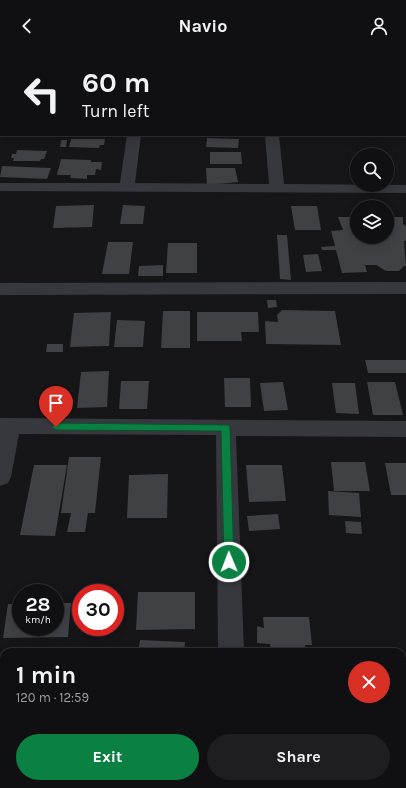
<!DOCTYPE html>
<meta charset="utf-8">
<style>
:root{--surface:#101012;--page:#1e1e20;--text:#f1f3f6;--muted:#9c9d9f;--line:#303032;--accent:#0b8043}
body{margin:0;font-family:Karla,sans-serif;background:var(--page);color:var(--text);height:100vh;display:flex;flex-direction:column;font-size:15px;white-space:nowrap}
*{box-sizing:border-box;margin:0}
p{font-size:13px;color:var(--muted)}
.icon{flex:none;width:22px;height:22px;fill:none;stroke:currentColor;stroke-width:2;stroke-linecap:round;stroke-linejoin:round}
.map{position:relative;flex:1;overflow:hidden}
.details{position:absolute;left:0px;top:596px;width:406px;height:140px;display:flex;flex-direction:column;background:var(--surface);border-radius:12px 12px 0 0;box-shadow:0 2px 10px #0003,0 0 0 1px var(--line)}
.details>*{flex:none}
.top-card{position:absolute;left:0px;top:0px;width:406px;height:84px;box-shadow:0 2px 10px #0003,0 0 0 1px var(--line);background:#101012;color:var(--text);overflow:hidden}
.controls{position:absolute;left:350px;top:96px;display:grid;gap:8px}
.controls a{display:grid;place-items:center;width:44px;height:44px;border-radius:50%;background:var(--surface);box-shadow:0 2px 10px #0003,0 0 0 1px var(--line);font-size:20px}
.speed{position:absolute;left:12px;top:532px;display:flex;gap:8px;font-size:20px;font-weight:700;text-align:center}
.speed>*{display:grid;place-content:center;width:52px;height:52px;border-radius:50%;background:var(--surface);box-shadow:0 2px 10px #0003,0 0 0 1px var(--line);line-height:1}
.speed small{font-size:10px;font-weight:400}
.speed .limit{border:6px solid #d22;background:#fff;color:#111}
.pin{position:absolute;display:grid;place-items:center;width:34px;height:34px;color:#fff;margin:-41px -17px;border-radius:50% 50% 50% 0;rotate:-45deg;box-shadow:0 0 4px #0007}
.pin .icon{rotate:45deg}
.me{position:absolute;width:44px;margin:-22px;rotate:359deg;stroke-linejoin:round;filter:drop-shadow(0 0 3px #0008)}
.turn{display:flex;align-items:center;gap:14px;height:84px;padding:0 16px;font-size:18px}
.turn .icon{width:52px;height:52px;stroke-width:2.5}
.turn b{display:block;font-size:28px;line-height:34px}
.round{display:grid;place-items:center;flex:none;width:42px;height:42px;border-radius:21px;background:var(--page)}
.headline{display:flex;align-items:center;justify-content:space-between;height:68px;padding:0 16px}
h1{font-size:24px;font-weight:700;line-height:30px}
.cta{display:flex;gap:8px;margin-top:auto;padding:8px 16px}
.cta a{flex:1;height:46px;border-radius:24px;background:var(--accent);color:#fff;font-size:16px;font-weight:700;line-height:46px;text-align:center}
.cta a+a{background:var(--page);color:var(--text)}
header{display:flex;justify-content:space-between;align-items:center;height:52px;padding:0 16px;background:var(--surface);font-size:18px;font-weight:700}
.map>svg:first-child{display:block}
.building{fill:#404145}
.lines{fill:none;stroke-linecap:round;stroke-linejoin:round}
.minor{fill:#37383d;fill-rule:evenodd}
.route{fill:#0b8043;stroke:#07532c}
</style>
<header><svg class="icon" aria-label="back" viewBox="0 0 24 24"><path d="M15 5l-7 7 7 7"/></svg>Navio<svg class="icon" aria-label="person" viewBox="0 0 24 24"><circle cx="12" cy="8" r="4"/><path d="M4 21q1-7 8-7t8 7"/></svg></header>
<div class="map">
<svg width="406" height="736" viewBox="0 0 406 736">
<rect width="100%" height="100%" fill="#161618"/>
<g class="building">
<path d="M 207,86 L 239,87 L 238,96 L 206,95 Z"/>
<path d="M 71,87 L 105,87 L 104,93 L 100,93 L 99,96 L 69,95 Z"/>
<path d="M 61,88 L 67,88 L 66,95 L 60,95 Z"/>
<path d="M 17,98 L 47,99 L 44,107 L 41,107 L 40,109 L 13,109 L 14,106 L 11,106 L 12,102 L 16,102 Z"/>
<path d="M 210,100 L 241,100 L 242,112 L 210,112 Z"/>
<path d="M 61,107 L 91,108 L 91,110 L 102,110 L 101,118 L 96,117 L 95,123 L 87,123 L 87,127 L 70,126 L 71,123 L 57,123 Z"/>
<path d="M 2,114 L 51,116 L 47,127 L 0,125 Z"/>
<path d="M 206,116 L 235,116 L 238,130 L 207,133 Z"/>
<path d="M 94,153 L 92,175 L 53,176 L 56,154 Z"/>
<path d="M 123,153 L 145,154 L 143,172 L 120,172 Z"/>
<path d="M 291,154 L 317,154 L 321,178 L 295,178 Z"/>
<path d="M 338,165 L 357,165 L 357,185 L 387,185 L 387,165 L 403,165 L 403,172 L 406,174 L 406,189 L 404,189 L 406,214 L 404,214 L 399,219 L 386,219 L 376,213 L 365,213 L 367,220 L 342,221 L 336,198 L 322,198 L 321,195 L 335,194 L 331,179 L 343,178 Z"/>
<path d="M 277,183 L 287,183 L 291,228 L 280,227 Z"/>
<path d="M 108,190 L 133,190 L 129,222 L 102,222 Z"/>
<path d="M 168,191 L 197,191 L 197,221 L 166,221 Z"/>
<path d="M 318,202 L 322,219 L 306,220 L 303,203 Z"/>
<path d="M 163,213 L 163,224 L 138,224 L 139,214 Z"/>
<path d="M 267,248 L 276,248 L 277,255 L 268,256 Z"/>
<path d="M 282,258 L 335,259 L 341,293 L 266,292 L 265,269 L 278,270 L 277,263 Z"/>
<path d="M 163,259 L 190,259 L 190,296 L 161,296 Z"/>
<path d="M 111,260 L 109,294 L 70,295 L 74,261 Z"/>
<path d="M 197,260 L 258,260 L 259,280 L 241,280 L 242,289 L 197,289 Z"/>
<path d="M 117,268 L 145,269 L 143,295 L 114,295 Z"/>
<path d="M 47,292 L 63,292 L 63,300 L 46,300 Z"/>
<path d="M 365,308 L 406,308 L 406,321 L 368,321 Z"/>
<path d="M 109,319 L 107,355 L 77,356 L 81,320 Z"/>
<path d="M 224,326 L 250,326 L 251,355 L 225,355 Z"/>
<path d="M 121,329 L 149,329 L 147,357 L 119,357 Z"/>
<path d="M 283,330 L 288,358 L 264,359 L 260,331 Z"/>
<path d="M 367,330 L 395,330 L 403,363 L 373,363 Z"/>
<path d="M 332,331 L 355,331 L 359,362 L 336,361 Z"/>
<path d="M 69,405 L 101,405 L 95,461 L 88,461 L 85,480 L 67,480 L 71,461 L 61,461 Z"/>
<path d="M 331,410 L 365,410 L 370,439 L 334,439 Z"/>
<path d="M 385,411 L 406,411 L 406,443 L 391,443 Z"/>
<path d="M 34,413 L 67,413 L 55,484 L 20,483 Z"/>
<path d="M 246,413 L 282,413 L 286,449 L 249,450 Z"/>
<path d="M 168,422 L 167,466 L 127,466 L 129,423 Z"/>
<path d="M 328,439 L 359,441 L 361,465 L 329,463 Z"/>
<path d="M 278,462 L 280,477 L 249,479 L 247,464 Z"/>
<path d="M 345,469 L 361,470 L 362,482 L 346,481 Z"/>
<path d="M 138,540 L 195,540 L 195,577 L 136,578 Z"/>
<path d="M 55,551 L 71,551 L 68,585 L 3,586 L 8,552 L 21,552 L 21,575 L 55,575 Z"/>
<path d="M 263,565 L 309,565 L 312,593 L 305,593 L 305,600 L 271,600 L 270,592 L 257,591 L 257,574 L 264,576 Z"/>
<path d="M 140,588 L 185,590 L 184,600 L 138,600 Z"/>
<rect x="0" y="609" width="4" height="58"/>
<path d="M 4,716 L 4,732 L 29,732 L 29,736 L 0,736 L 0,717 Z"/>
</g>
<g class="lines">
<g class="minor">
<rect x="0" y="30" width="1" height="8"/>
<rect x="405" y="58" width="1" height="11"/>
<path d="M 0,68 L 1,68 L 0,79 Z"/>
<path d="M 127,83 L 141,83 L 135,131 L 269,132 L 265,83 L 279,83 L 284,132 L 406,133 L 406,141 L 0,139 L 0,131 L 120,131 Z"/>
<path d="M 406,230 L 406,242 L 0,243 L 0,231 Z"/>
<path d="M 0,366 L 406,369 L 406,385 L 236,384 L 244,600 L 218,600 L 216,383 L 19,382 L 11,425 L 8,431 L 0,434 Z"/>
<rect x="221" y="732" width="28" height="4"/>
</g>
</g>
<path class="route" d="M 56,371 L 229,373 L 230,376 L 234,510 L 233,514 L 229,515 L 225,514 L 224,510 L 221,379 L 56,378 L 52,375 Z"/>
</svg>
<div class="controls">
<a><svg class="icon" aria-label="search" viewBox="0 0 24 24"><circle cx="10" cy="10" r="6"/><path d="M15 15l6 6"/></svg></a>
<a><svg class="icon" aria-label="layers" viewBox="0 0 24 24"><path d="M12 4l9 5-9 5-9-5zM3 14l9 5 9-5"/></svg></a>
</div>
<div class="speed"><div>28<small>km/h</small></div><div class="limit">30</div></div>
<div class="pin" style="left:56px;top:375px;background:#d93025"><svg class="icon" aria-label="arrive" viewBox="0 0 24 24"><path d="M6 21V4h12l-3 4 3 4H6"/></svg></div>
<svg class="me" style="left:229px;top:510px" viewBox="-20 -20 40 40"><circle r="17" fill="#0b8043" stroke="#fff" stroke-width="3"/><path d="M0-11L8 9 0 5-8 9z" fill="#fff"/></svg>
<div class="top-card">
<div class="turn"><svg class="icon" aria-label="left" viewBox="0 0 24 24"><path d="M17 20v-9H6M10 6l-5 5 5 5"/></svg><div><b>60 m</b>Turn left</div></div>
</div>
<section class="details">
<div class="headline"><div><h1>1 min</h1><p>120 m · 12:59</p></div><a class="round" style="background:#d93025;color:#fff"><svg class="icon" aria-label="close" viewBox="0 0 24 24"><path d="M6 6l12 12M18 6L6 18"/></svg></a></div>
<div class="cta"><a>Exit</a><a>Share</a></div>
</section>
</div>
